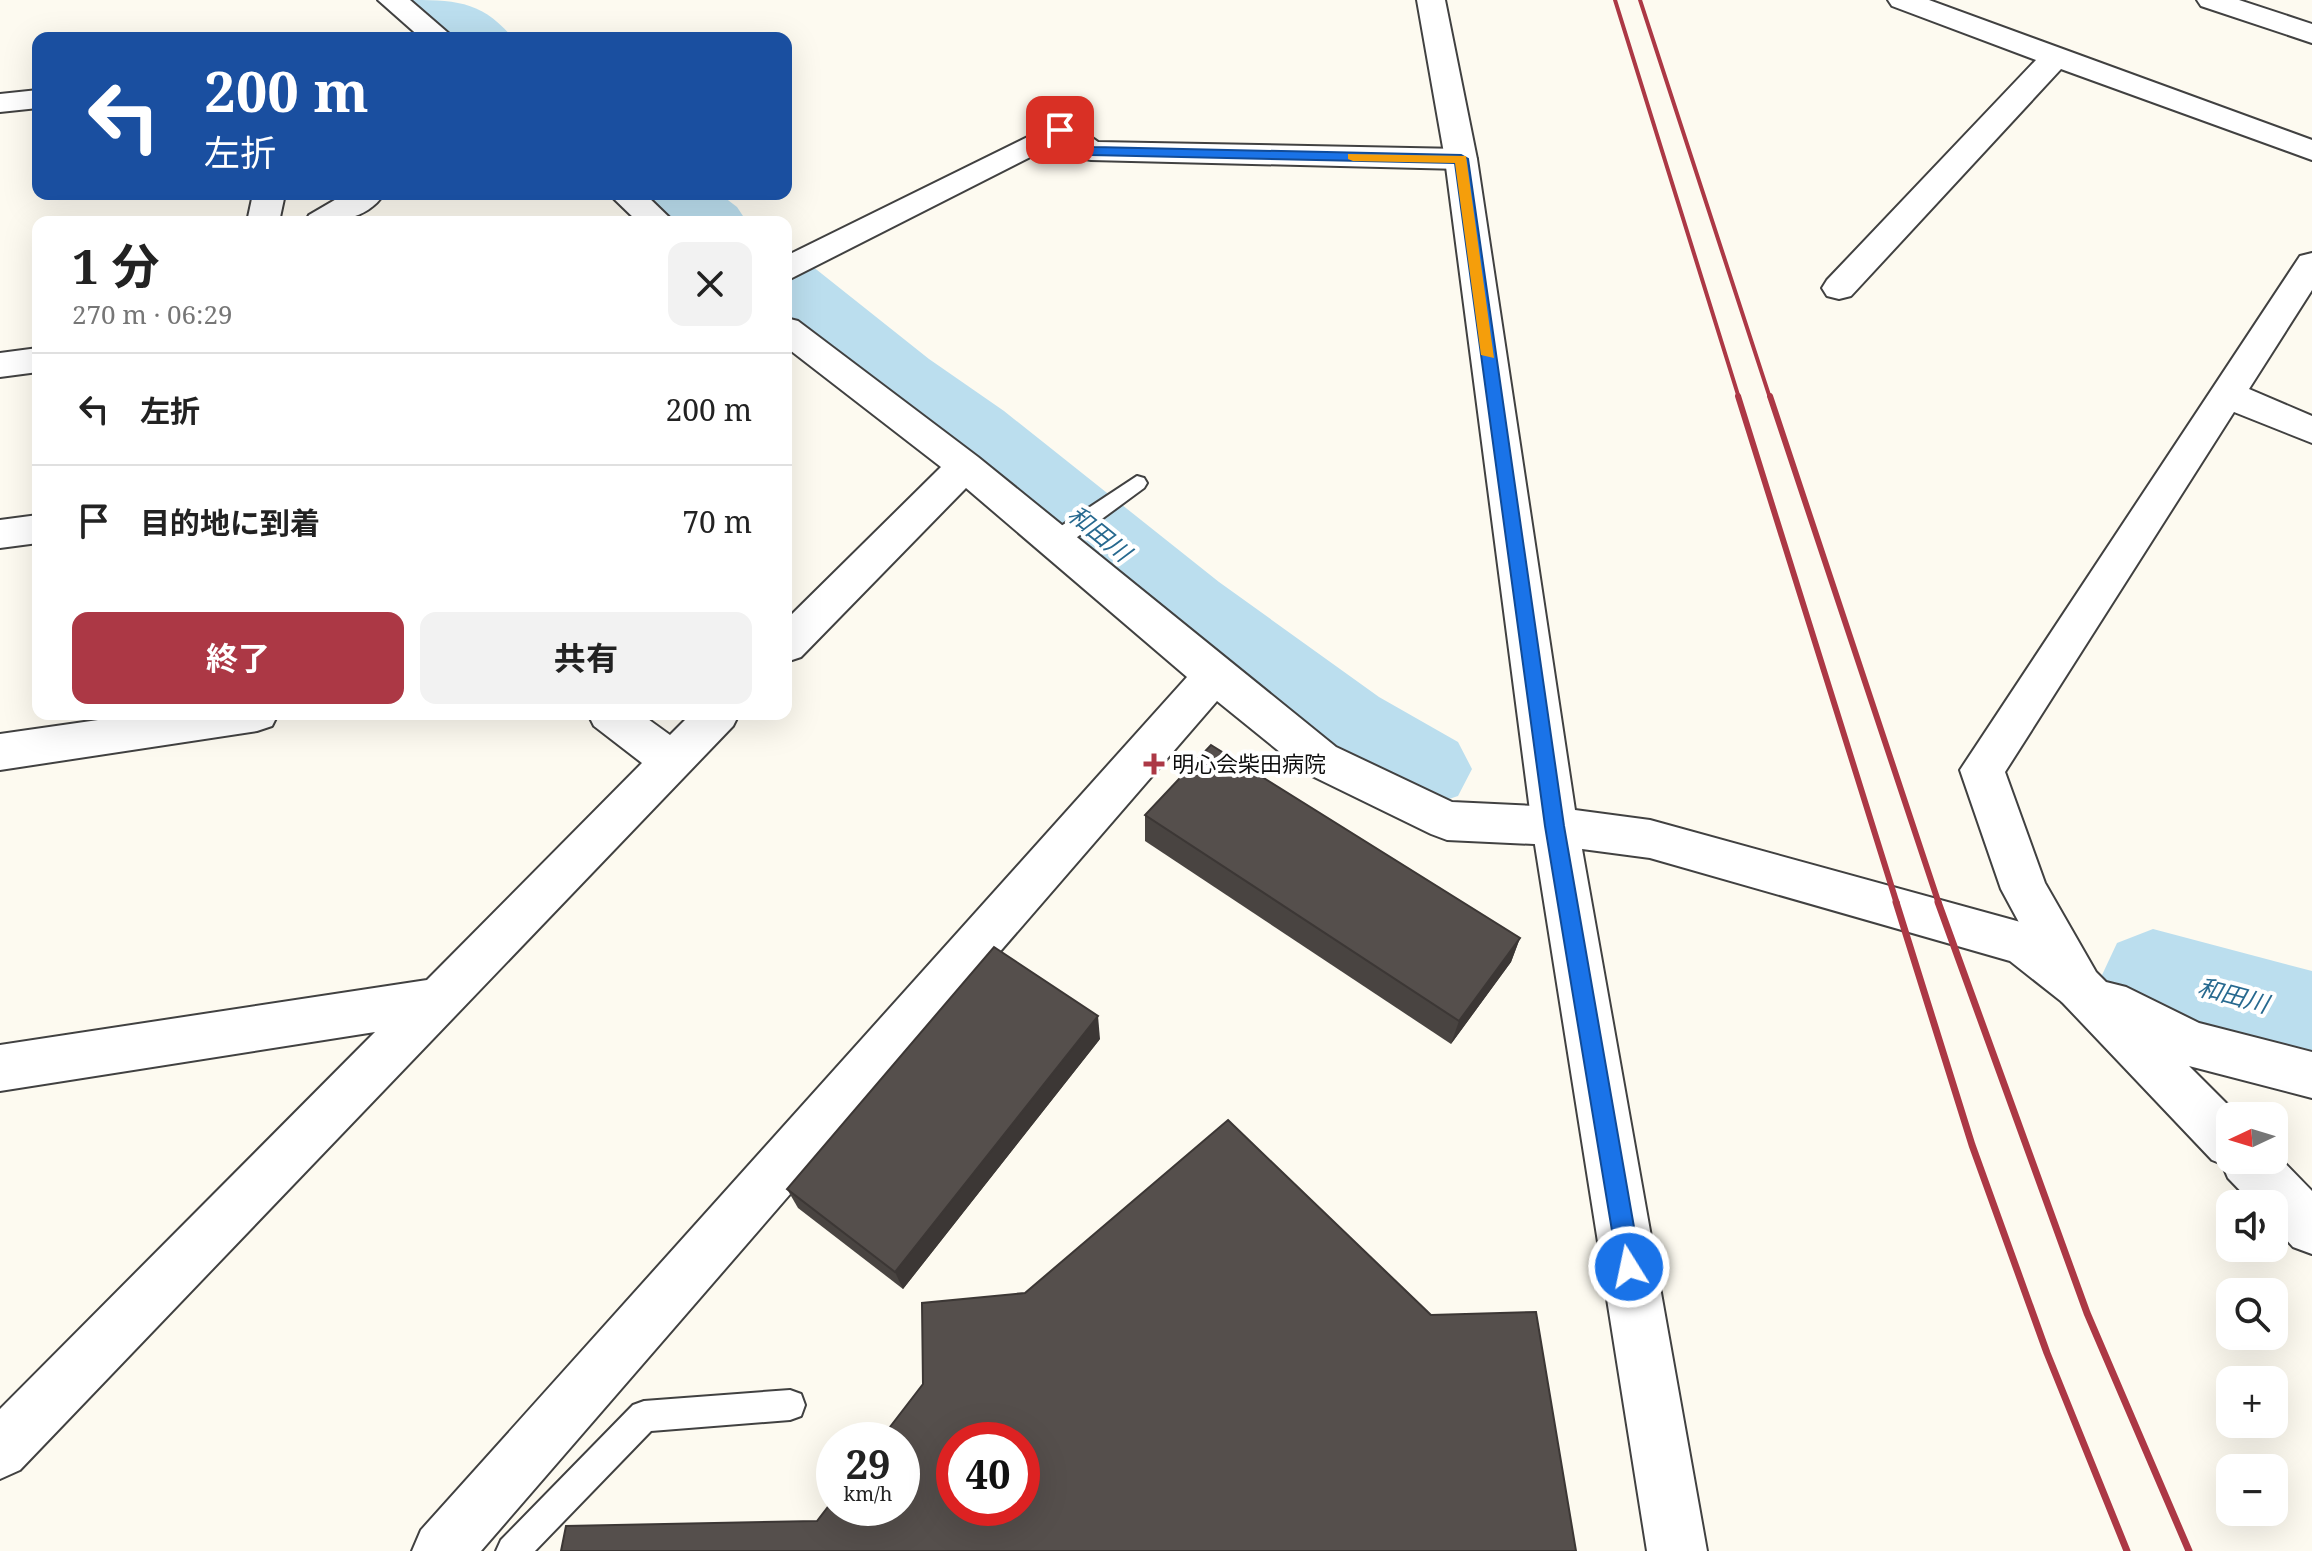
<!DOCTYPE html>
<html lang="ja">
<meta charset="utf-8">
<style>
:root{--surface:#fff;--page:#f2f2f2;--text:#222;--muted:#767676;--line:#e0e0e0;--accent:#ac3845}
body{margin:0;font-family:"Noto Serif","Noto Sans JP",serif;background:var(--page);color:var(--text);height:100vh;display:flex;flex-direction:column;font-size:30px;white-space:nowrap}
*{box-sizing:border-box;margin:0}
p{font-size:26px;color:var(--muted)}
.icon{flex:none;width:44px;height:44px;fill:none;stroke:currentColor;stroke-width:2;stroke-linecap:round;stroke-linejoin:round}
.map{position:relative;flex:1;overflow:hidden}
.sheet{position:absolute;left:32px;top:216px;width:760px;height:504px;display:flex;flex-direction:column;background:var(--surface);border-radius:16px;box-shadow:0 8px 32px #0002}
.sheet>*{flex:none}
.top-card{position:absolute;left:32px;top:32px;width:760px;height:168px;border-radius:16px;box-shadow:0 8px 32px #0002;background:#1a4fa0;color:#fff;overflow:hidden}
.needle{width:52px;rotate:266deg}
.controls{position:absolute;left:2216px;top:1102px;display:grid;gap:16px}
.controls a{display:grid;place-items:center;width:72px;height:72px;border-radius:16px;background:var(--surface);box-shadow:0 8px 32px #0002;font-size:40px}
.speed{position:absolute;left:816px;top:1422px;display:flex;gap:16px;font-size:40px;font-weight:700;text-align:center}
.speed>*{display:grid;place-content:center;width:104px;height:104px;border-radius:50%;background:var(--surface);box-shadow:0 8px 32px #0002;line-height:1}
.speed small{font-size:20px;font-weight:400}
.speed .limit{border:12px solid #d22;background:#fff;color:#111}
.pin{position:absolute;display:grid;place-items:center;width:68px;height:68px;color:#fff;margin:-34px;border-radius:16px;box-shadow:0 4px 12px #0006}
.me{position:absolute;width:88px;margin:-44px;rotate:350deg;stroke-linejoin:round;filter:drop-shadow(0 0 6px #0008)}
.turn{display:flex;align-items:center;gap:28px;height:168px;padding:0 40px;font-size:36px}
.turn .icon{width:104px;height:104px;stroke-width:2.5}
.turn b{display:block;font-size:56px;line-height:68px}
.round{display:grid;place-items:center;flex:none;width:84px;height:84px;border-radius:16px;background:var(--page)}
.headline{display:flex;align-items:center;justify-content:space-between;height:136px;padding:0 40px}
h1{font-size:48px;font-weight:700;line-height:60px}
.cta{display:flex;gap:16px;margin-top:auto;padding:16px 40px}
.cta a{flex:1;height:92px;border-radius:16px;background:var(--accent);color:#fff;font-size:32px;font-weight:700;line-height:92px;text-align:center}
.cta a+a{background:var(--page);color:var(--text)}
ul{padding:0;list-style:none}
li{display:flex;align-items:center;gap:24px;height:112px;padding:0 40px;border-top:2px solid var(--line)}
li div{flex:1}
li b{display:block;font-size:30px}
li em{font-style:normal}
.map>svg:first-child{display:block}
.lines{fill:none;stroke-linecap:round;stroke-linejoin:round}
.river{fill:#bbdeee;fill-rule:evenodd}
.service-casing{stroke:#414141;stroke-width:4}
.minor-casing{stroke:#414141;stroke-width:4}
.tertiary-casing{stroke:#414141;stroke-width:4}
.service{fill:#fff;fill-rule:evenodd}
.minor{fill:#fff;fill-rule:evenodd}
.tertiary{fill:#fff;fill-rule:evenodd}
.rail-far2{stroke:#ac3845;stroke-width:4}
.rail-far1{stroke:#ac3845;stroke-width:6}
.rail{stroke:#ac3845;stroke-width:7}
.wall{fill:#494441}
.shaded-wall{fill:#3c3735}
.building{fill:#554f4c;stroke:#3c3735;stroke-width:2;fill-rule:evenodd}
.route{fill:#1a73e8;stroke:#114b97;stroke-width:2}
.slow{fill:#f59e0b}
.poi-dot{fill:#ac3845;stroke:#fff;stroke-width:3}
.labels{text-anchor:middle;stroke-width:8;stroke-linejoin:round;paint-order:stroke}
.poi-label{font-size:22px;fill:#0e0e0e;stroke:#fff;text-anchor:start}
.water-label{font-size:24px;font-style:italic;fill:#27698f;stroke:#fff}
</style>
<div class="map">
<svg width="2312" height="1551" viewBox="0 0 2312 1551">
<rect width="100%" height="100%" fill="#fdfaf0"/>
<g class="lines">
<g class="river">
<path d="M 405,0 C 455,0 481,0 513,38 C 462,38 437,47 405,0 Z"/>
<path d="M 642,194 L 720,194 L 737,207 L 747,222 L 669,222 Z"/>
<path d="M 786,259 L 812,266 L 929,359 L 1004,411 L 1219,582 L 1379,697 L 1458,742 L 1472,769 L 1458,796 L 1425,807 L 1392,796 L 1315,749 L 1157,628 L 948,449 L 875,395 L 786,320 Z"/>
<path d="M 2153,929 L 2312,971 L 2312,1065 L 2117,1007 L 2102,975 L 2117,943 Z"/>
</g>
<g class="service-casing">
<g id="service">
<path d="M 1137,476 L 1144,478 L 1147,483 L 1144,488 L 1065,546 L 1049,546 L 1046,540 L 1049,534 Z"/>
<path d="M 790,1390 L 801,1394 L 805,1405 L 801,1416 L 790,1420 L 651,1431 L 535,1551 L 496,1551 L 501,1540 L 633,1405 L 644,1401 Z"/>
</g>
</g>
<g class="minor-casing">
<g id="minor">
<path d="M 378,0 L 410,0 L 454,38 L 421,38 Z"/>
<path d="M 1888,0 L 1929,0 L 2312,140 L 2312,160 L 2061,69 L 1851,296 L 1839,299 L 1827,296 L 1822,288 L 1827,280 L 2036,60 L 1892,6 Z"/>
<path d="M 2197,0 L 2239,0 L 2312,24 L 2312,43 L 2201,6 Z"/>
<path d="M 38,90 L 38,108 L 0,112 L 0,94 Z"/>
<path d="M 1060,121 L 1071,123 L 1098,142 L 1461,149 L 1472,152 L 1477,159 L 1472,166 L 1461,169 L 1091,160 L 1080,158 L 1058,143 L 786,281 L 786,256 Z"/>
<path d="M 253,194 L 285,194 L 279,222 L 247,222 Z"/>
<path d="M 345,194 L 384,194 C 366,221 334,222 305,222 L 309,215 Z"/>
<path d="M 609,194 L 645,194 L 674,222 L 638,222 Z"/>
<path d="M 2312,253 L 2312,290 L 2249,389 L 2312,416 L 2312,443 L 2234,412 L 2005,772 L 2045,883 L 2096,972 L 2106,982 L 2126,987 L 2199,1023 L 2312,1052 L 2312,1098 L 2189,1066 L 2239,1116 L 2230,1116 L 2230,1160 L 2274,1160 L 2274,1152 L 2312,1191 L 2312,1254 L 2293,1247 L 2274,1226 L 2274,1204 L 2253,1204 L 2228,1178 L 2222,1164 L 2212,1160 L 2062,1002 L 2001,889 L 1960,770 L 2300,256 Z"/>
<path d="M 786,318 L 798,321 L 978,457 L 1336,747 L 1452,802 L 1555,807 L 1571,813 L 1578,826 L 1571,839 L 1555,845 L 1447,840 L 1431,834 L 1306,773 L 1217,701 L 481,1551 L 412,1551 L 421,1530 L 1187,677 L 966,488 L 801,657 L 786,662 L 786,620 L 941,467 L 786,347 Z"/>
<path d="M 38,348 L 38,372 L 0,377 L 0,353 Z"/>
<path d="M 38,515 L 38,543 L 0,548 L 0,520 Z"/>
<path d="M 140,714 L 278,714 L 272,726 L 257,731 L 0,770 L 0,734 Z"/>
<path d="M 588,714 L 641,714 L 670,735 L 691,714 L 739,714 L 733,726 L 20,1470 L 0,1479 L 0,1409 L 375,1032 L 0,1091 L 0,1045 L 427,980 L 642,763 L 594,726 Z"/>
</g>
</g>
<g class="tertiary-casing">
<path id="tertiary" d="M 1417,0 L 1445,0 L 1477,159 L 1575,810 L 1650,820 L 2024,923 C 2052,934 2090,959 2103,987 L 2096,1002 L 2079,1009 L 2062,1002 L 2010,961 L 1650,858 L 1582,849 L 1707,1551 L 1647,1551 L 1532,826 L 1445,159 Z"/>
</g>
<use href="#service" class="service"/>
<use href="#minor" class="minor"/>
<use href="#tertiary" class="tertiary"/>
<g class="rail-far2">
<path d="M 1615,0 L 1739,398"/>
<path d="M 1640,0 L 1770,398"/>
</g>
<g class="rail-far1">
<path d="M 1738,396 L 1897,904"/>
<path d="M 1770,396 L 1939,904"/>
</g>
<g class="rail">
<path d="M 1896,902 L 1972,1145 L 2047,1353 L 2127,1551"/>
<path d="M 1938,902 L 2087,1313 L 2189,1551"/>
</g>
</g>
<g class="wall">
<path d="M 1145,815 L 1520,938 L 1511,962 L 1451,1044 L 1145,841 Z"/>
<path d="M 1100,1039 L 903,1289 L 798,1208 L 787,1189 Z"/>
</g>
<g class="shaded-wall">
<path d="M 1520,938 L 1511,962 L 1451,1044 L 1459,1021 Z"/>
<path d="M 1098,1016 L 1100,1039 L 903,1289 L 895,1272 Z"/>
</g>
<g class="building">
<path d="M 1211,745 L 1520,938 L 1459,1021 L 1145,815 Z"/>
<path d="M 994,947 L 1098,1016 L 895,1272 L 787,1189 Z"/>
<path d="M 1228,1120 L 1431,1315 L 1536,1312 L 1576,1551 L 561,1551 L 566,1526 L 817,1521 L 834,1499 L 834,1508 L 902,1508 L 902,1440 L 880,1440 L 923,1384 L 922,1303 L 1025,1293 ZM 954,1440 L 1022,1440 L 1022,1508 L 954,1508 Z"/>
</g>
<path class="route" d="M 1060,126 L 1094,147 L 1461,155 L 1468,159 L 1564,826 L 1641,1267 L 1637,1275 L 1629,1279 L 1622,1275 L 1618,1267 L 1545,826 L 1455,163 L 1091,155 L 1055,132 L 1054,130 Z"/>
<path class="slow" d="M 1348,154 L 1466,156 L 1494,358 L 1481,355 L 1455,163 L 1353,161 L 1348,159 Z"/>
<path class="poi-dot" d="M1150 752h8v8h8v8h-8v8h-8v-8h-8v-8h8z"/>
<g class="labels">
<g class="poi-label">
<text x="1172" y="772">明心会柴田病院</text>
</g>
<g class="water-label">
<text transform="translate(1099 534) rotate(39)" y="8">和田川</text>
<text transform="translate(2233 996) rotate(15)" y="8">和田川</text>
</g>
</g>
</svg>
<div class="controls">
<a><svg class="needle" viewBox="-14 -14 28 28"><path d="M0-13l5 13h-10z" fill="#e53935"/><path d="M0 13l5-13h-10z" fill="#767676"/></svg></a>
<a><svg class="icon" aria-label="sound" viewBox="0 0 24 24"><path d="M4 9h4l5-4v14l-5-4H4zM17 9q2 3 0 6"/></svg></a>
<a><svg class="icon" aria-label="search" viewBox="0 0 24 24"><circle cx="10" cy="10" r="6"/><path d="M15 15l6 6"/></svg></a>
<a>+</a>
<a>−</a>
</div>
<div class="speed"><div>29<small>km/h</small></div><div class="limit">40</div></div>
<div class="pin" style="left:1060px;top:130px;background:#d93025"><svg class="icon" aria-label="arrive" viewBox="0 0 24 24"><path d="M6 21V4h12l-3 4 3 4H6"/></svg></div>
<svg class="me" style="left:1629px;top:1267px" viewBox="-20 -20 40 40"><circle r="17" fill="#1a73e8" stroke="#fff" stroke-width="3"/><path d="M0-11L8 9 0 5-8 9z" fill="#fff"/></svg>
<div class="top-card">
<div class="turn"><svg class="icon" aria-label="left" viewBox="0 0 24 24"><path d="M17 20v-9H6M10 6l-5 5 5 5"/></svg><div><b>200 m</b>左折</div></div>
</div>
<section class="sheet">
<div class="headline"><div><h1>1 分</h1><p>270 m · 06:29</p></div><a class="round"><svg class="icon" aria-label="close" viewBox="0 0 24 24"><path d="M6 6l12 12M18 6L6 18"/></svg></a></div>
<ul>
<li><svg class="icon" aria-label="left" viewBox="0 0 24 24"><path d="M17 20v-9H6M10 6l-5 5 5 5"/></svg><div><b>左折</b></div><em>200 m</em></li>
<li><svg class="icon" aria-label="arrive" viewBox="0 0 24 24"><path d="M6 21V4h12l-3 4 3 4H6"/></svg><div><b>目的地に到着</b></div><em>70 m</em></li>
</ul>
<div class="cta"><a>終了</a><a>共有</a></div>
</section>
</div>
